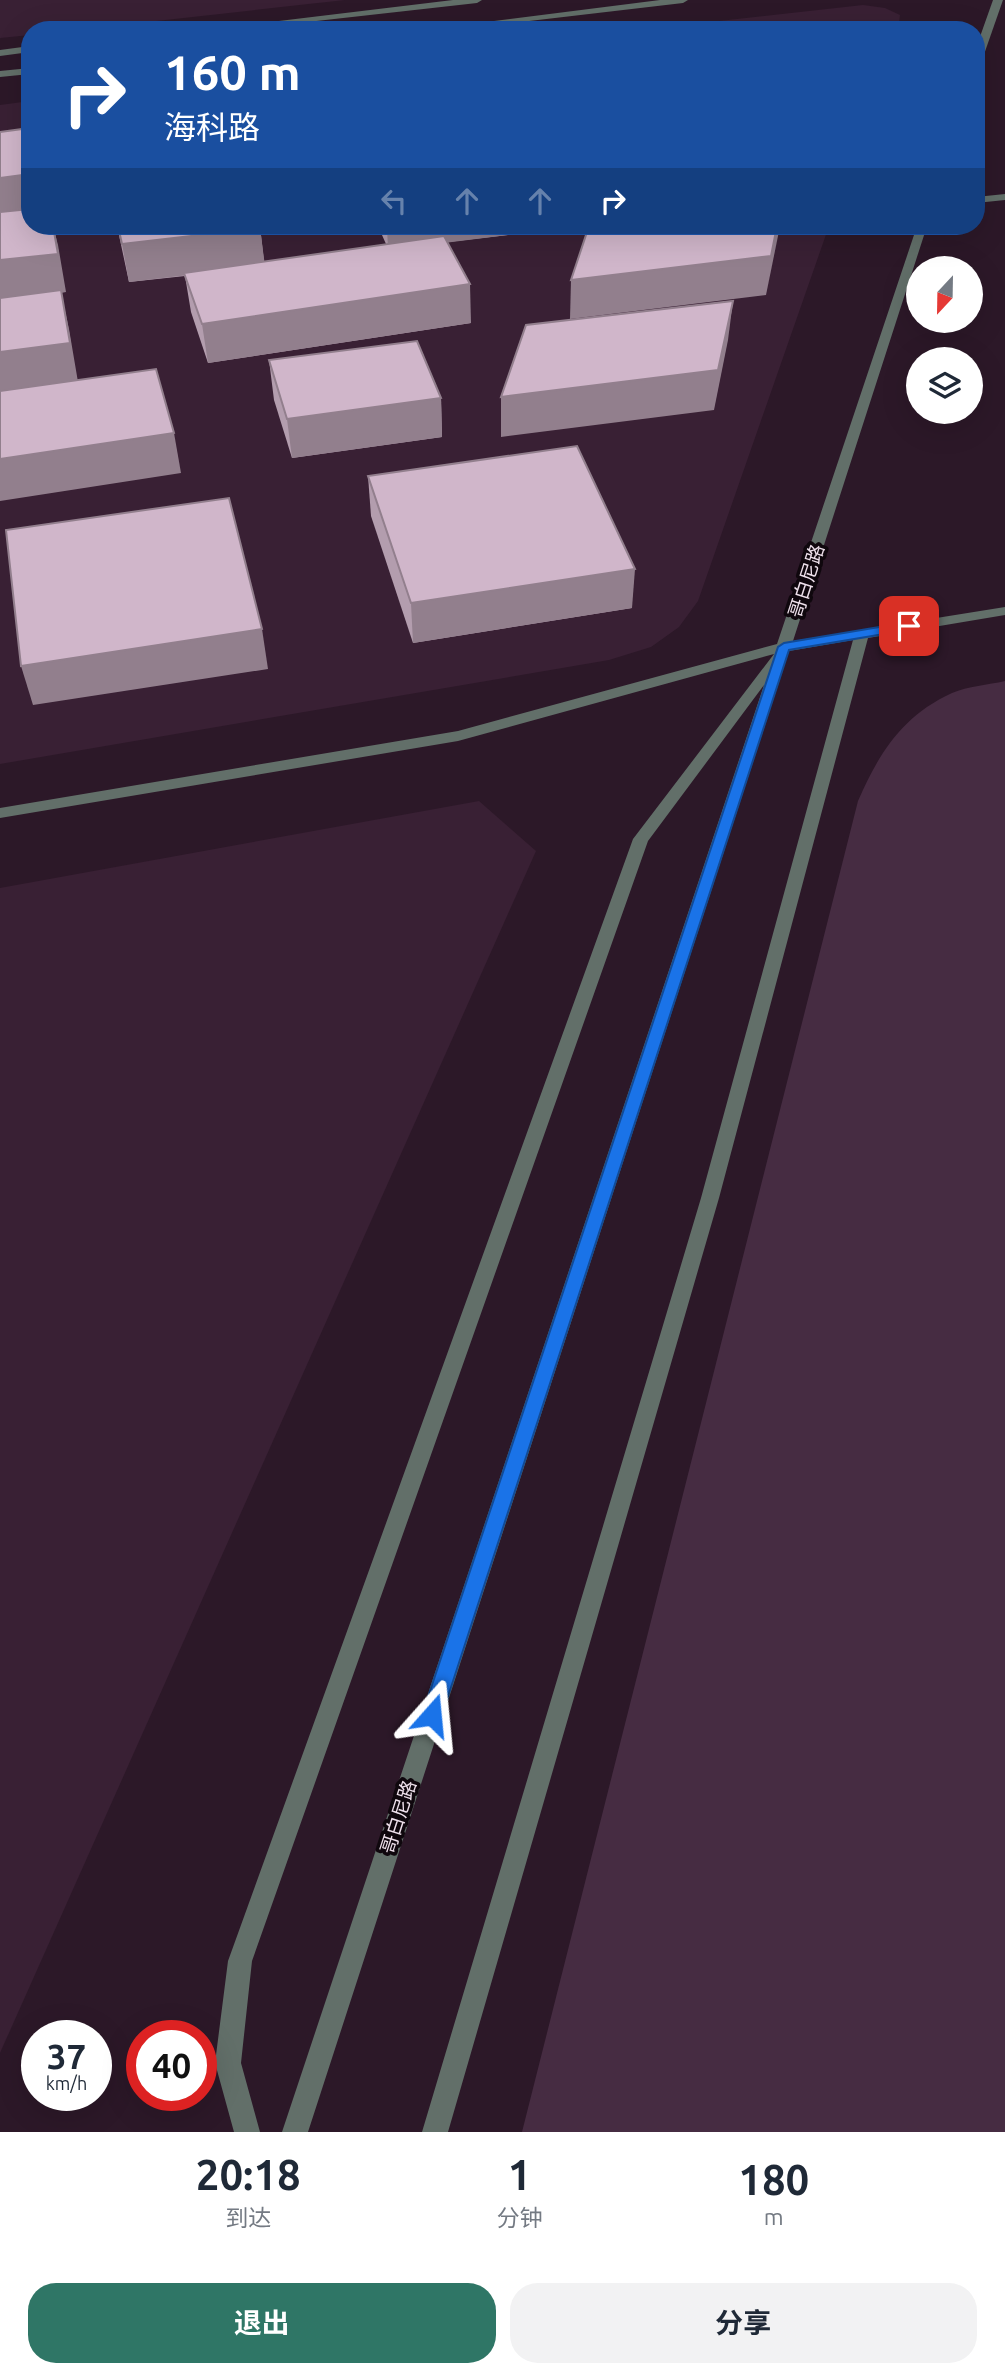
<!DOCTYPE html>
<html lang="zh">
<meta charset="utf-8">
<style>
:root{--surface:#fff;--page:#f2f2f3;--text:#1f2937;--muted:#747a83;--accent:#2f7666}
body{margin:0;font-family:Ubuntu,"Noto Sans SC",sans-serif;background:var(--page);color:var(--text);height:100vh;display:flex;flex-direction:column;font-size:26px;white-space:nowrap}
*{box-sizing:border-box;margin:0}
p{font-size:23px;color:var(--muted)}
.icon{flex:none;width:38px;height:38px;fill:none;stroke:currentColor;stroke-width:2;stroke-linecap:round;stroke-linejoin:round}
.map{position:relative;height:2132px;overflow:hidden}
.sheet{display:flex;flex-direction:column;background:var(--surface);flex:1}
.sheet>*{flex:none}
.hud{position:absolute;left:21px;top:21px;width:964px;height:214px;border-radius:28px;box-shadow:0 7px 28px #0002;background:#1a4fa0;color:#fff;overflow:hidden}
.needle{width:46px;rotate:202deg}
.tools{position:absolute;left:906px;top:256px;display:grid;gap:14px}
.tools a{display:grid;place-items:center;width:77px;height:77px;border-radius:50%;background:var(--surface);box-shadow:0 7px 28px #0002;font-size:35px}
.speed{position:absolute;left:21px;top:2020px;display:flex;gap:14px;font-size:35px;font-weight:700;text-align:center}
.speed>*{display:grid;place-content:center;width:91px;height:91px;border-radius:50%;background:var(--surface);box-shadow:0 7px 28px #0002;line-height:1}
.speed small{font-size:18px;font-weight:400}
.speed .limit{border:10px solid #d22;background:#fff;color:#111}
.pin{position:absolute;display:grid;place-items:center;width:60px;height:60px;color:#fff;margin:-30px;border-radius:14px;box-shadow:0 4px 10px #0006}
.me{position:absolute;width:77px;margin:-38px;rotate:18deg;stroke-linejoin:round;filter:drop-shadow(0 0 5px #0008)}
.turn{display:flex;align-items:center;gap:24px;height:147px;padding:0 28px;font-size:32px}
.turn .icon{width:91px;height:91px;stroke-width:2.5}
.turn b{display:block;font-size:49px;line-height:60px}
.lanes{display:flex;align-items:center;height:66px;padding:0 28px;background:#0003;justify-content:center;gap:35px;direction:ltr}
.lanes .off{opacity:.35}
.eta{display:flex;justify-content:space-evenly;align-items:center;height:119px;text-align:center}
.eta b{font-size:42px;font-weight:700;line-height:49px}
.button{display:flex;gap:14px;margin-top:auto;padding:14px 28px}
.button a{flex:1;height:80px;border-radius:28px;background:var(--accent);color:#fff;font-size:28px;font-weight:700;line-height:80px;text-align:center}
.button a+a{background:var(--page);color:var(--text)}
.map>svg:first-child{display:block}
.built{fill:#392034}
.green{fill:#462c42}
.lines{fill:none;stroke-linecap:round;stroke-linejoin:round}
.minor{fill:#626f69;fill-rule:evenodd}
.wall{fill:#b39dae}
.shaded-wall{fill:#927f8d}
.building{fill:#d0b6ca;stroke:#927f8d;stroke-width:2}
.route{fill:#1a73e8;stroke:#114b97;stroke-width:2}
.labels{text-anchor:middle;stroke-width:7;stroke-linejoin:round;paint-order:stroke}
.street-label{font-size:19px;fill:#efe1ec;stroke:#0f070d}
</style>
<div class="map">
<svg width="1005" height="2132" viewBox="0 0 1005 2132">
<rect width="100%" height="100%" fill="#2c1828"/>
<g class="built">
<path d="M 0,0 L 345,0 L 75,30 L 30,30 L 30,35 L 0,38 Z"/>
<path d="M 863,5 L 885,8 L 900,15 L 898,30 L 638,30 Z"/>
<path d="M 30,101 L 30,226 L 829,226 L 698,601 L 679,627 L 651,647 L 609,660 L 0,764 L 0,105 Z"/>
<path d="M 479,801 L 536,851 L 0,2053 L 0,888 Z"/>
</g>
<path class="green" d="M 1005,681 L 1005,2132 L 522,2132 L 858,801 C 879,753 902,716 952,693 C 968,686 988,685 1005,681 Z"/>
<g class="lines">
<g class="minor">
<path d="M 453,0 L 482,0 L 477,3 L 235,30 L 204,30 Z"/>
<path d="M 660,0 L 688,0 L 683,3 L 452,30 L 422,30 Z"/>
<path d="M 993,0 L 1003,0 L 981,63 L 976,66 L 976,48 Z"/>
<path d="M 30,46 L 30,52 L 0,56 L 0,50 Z"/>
<path d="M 30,68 L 30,74 L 0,77 L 0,71 Z"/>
<path d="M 1005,194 L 1005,200 L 976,203 L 976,197 Z"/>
<path d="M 917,226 L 927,226 L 793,641 L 1005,607 L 1005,615 L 868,638 L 719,1198 L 448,2132 L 422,2132 L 701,1198 L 853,640 L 789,651 L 308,2132 L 282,2132 L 764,685 L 648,841 L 252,1961 L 241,2063 L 260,2132 L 234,2132 L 215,2063 L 228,1961 L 633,839 L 774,654 L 458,741 L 0,818 L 0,808 L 458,731 L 777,644 Z"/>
</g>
</g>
<g class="wall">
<path d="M 117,226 L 260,226 L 264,262 L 386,244 L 378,226 L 518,226 L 517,234 L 448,242 L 471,323 L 208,363 L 191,312 L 185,276 L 129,282 Z"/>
<path d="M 269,360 L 441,398 L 442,437 L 292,458 L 274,400 Z"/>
<path d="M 368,476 L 632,608 L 413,643 L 371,516 Z"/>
</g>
<g class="shaded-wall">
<path d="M 30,174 L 30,213 L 0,217 L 0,178 Z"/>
<path d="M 53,226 L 58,245 L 66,292 L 61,293 L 69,329 L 78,382 L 0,393 L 0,260 Z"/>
<path d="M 387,226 L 518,226 L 517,234 L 388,250 Z"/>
<path d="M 777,226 L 779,226 L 778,236 L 766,295 L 570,319 L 571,280 Z"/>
<path d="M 260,228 L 265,266 L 129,282 L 122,244 Z"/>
<path d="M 470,284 L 471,323 L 208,363 L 202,324 Z"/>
<path d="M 733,301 L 728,340 L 714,410 L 501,437 L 501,397 Z"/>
<path d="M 441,398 L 442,437 L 292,458 L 287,419 Z"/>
<path d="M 174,433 L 181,473 L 0,501 L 0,459 Z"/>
<path d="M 635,569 L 632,608 L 413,643 L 411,603 Z"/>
<path d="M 262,629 L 268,669 L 33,705 L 21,666 Z"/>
</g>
<g class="building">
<path d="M 819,23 L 815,30 L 758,30 Z"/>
<path d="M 30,128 L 30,174 L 0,178 L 0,132 Z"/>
<path d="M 30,209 L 30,226 L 53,226 L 58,254 L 0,260 L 0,212 Z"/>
<path d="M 118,226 L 260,226 L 260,228 L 122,244 Z"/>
<path d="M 589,226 L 777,226 L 771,256 L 571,280 Z"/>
<path d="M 444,236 L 470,284 L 202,324 L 184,273 Z"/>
<path d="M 61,290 L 70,343 L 0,352 L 0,298 Z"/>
<path d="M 733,301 L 718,370 L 501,397 L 526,325 Z"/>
<path d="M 417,341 L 441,398 L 287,419 L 269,360 Z"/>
<path d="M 156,369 L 174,433 L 0,459 L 0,391 Z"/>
<path d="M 577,446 L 635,569 L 411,603 L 368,476 Z"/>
<path d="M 229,498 L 262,629 L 21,666 L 6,530 Z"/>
</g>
<path class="route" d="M 909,622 L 916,626 L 914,629 L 789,650 L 442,1715 L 439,1722 L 432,1725 L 425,1722 L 422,1715 L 778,647 L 784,643 Z"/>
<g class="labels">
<g class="street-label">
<text transform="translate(806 581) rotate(-72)" y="7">哥白尼路</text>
<text transform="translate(398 1817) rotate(-72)" y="7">哥白尼路</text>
</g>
</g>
</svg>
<div class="tools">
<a><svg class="needle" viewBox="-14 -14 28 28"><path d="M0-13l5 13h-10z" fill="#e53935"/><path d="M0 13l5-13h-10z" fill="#747a83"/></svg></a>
<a><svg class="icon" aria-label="layers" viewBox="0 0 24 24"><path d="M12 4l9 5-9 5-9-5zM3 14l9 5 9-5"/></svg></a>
</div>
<div class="speed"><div>37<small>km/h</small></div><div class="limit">40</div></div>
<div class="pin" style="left:909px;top:626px;background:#d93025"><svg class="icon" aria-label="arrive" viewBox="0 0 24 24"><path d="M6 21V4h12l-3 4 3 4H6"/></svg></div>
<svg class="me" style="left:432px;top:1715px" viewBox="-20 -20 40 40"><path d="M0-17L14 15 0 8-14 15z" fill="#1a73e8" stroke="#fff" stroke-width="4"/></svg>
<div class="hud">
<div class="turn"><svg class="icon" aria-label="right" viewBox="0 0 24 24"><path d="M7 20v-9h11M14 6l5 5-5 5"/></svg><div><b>160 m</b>海科路</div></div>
<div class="lanes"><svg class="icon off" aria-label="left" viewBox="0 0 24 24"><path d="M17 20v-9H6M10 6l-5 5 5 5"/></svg><svg class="icon off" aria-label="ahead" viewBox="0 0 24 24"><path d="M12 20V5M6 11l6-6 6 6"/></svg><svg class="icon off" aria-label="ahead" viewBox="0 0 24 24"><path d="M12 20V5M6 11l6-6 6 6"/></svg><svg class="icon" aria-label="right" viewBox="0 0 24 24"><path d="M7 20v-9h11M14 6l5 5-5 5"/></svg></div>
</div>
</div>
<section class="sheet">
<div class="eta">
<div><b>20:18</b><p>到达</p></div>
<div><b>1</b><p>分钟</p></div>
<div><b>180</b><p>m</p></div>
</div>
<div class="button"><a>退出</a><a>分享</a></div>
</section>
